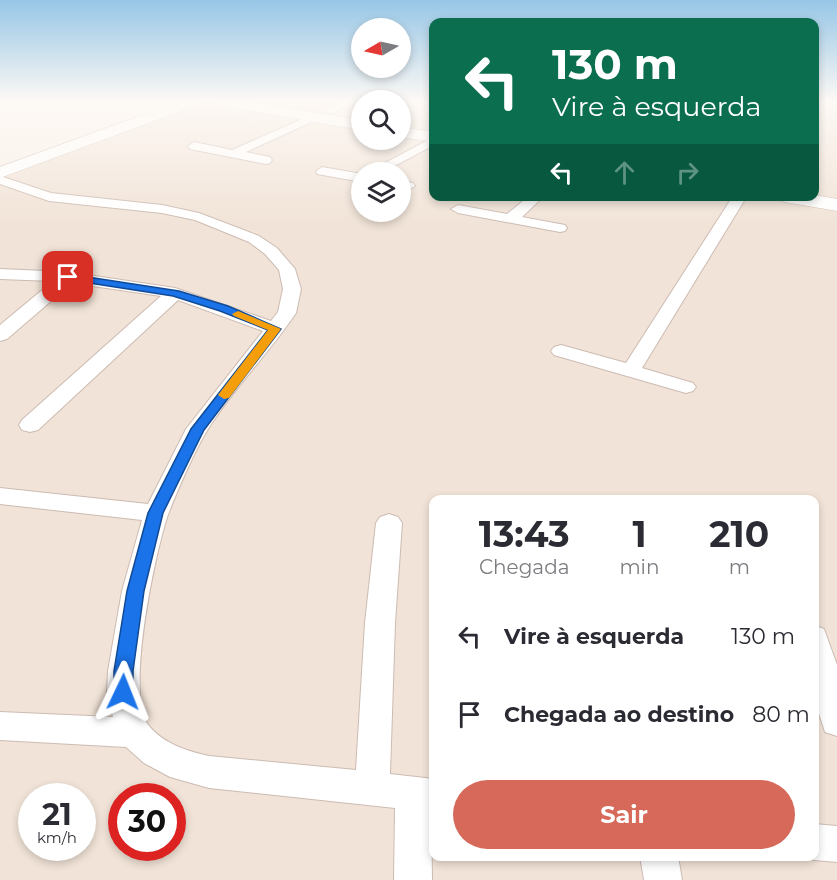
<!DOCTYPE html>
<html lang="pt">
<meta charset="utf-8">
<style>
:root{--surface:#fff;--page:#f7f7f7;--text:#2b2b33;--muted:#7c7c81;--accent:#d7695a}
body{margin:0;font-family:Montserrat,sans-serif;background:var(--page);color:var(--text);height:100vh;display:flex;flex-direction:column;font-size:22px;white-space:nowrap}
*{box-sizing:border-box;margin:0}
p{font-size:20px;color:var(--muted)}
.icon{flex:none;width:33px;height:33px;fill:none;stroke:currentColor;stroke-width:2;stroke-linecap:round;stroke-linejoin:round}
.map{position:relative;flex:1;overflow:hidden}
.details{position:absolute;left:429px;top:495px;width:390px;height:366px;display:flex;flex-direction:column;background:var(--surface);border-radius:12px;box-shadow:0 3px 9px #0003}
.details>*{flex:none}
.guide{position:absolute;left:429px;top:18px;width:390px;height:183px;border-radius:12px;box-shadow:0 3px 9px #0003;background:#0b6e4f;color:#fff;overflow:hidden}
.needle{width:39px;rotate:261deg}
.fabs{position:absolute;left:351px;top:18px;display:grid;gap:12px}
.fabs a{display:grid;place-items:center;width:60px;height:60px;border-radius:50%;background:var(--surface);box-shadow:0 3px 9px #0003;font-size:30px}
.speed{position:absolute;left:18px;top:783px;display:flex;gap:12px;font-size:30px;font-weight:700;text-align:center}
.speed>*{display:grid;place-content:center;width:78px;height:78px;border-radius:50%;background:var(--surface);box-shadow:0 3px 9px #0003;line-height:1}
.speed small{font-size:15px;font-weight:400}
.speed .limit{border:9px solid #d22;background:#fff;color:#111}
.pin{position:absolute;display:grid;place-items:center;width:51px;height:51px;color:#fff;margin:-26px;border-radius:12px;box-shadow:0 3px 9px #0006}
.me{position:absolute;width:66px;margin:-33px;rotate:2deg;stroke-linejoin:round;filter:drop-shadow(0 0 4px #0008)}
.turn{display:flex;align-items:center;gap:21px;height:126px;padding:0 24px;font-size:27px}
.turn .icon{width:78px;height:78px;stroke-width:2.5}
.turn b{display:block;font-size:42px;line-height:51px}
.lanes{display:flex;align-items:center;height:57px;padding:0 24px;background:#0003;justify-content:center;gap:30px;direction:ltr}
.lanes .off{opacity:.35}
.eta{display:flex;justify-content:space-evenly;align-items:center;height:102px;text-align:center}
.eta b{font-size:36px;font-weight:700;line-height:42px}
.cta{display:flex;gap:12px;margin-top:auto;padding:12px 24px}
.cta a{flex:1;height:69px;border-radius:36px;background:var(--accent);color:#fff;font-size:24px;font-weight:700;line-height:69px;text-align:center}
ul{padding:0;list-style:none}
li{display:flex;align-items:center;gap:18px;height:78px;padding:0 24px}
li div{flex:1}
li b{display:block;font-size:22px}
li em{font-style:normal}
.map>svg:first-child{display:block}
.residential{fill:#f1e3d7;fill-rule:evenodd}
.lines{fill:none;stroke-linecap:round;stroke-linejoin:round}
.street-casing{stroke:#cdbbb2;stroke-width:2}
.secondary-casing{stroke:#cfbab0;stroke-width:1}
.street{fill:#fff;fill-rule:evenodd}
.secondary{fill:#fff;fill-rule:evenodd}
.route{fill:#1a73e8;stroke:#114b97;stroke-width:1.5}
.slow{fill:#f59e0b}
</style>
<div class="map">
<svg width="837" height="880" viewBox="0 0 837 880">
<rect width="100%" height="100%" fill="#faf1e8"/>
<path class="residential" d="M 195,102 L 361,102 L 362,140 L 400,140 L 401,102 L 433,102 L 434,196 L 814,196 L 815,102 L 837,102 L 837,880 L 0,880 L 0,174 ZM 362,172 L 400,172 L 400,212 L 362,212 ZM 434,500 L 814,500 L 814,856 L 434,856 ZM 32,796 L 82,796 L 82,848 L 32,848 ZM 122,796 L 172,796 L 172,848 L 122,848 Z"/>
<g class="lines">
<g class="street-casing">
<g id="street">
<path d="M 340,102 L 353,102 L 334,113 L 326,113 L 326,109 Z"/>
<path d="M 314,114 L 318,115 L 318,119 L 246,152 L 270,157 L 272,160 L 270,163 L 266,164 L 190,149 L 188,146 L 194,142 L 232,150 Z"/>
<path d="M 434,137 L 434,145 L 383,172 L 368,172 Z"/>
<path d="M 322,167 L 362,174 L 362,182 L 317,174 L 316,171 Z"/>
<path d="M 0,176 L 51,193 L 162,205 L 199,213 L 259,236 L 277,248 L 295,269 L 301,289 L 296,313 C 269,353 234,388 208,429 C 195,450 178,489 169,512 C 156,547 124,697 149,726 C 164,744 187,751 209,756 L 356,770 L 365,623 L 376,523 L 380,517 L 389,514 L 398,517 L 402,523 L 395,623 L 390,774 L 434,779 L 434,813 L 431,812 L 432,880 L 394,880 L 395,808 L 209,788 L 170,777 L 144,763 L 126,747 L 0,740 L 0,712 L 113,717 L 107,692 L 108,671 L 122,591 L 142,520 L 0,504 L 0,488 L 148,504 L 186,429 L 263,331 L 178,300 L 38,430 L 30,432 L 22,430 L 19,425 L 22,420 L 161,296 L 72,283 L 7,339 L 0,341 L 0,325 L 53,281 L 0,279 L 0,269 L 68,272 L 175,288 L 271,321 L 278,312 L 283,289 L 279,270 L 265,254 L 249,242 L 195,220 L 162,213 L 49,201 L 0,184 Z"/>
<path d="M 400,181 L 413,183 L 415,186 L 408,190 L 400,189 Z"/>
<path d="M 529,196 L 544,196 L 522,217 L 565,225 L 567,228 L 565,231 L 560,232 L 458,213 L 451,209 L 458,205 L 507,214 Z"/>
<path d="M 733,196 L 747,196 L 642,368 L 693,383 L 696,387 L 693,391 L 686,393 L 679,391 L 554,355 L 551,351 L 554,347 L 561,345 L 626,363 Z"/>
<path d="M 814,625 L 824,629 L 837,665 L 837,736 L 825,732 L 814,698 Z"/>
<path d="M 814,824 L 837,826 L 837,862 L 814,860 L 805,856 L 814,856 Z"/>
<path d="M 640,856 L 678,856 L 682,880 L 644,880 Z"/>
</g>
</g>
<g class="secondary-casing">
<g id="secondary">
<path d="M 178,102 L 199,102 L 197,105 L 0,178 L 0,167 Z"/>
<path d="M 213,102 L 248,102 L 362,120 L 362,130 L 220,106 Z"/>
<path d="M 400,127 L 434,132 L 434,142 L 400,137 Z"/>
<path d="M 814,195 L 837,199 L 837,211 L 785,202 L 778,200 L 776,196 Z"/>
</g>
</g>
<use href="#street" class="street"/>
<use href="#secondary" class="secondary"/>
</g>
<linearGradient id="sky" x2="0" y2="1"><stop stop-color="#97c6e6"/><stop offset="0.45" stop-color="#fdf9f5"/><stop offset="1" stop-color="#fdf9f5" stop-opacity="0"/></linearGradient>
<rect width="837" height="225" fill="url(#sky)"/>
<path class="route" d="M 68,274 L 179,291 L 228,306 L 281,329 L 204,430 L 163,513 L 144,591 L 133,671 L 133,692 L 130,698 L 123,701 L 117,698 L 114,692 L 114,671 L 127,591 L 148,513 L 191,429 L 268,330 L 220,311 L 173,296 L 64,279 L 64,275 Z"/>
<path class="slow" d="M 238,311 L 281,329 L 229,398 L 224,399 L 218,395 L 268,330 L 234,316 L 232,314 Z"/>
</svg>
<div class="fabs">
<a><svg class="needle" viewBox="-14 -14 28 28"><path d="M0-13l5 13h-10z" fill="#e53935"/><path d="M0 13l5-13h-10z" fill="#7c7c81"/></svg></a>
<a><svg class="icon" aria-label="search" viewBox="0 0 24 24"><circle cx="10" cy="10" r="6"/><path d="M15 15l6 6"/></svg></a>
<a><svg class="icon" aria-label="layers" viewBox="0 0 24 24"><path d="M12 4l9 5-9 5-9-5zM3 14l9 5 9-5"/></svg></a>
</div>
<div class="speed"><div>21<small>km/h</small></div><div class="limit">30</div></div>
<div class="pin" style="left:68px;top:277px;background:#d93025"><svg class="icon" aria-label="arrive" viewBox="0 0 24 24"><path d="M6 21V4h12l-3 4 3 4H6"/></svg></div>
<svg class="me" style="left:123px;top:692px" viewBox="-20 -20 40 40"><path d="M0-17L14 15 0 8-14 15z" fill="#1a73e8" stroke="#fff" stroke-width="4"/></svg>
<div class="guide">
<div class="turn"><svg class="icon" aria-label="left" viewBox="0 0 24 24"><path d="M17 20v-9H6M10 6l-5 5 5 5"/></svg><div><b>130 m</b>Vire à esquerda</div></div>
<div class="lanes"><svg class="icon" aria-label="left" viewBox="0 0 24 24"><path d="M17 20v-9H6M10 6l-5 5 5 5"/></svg><svg class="icon off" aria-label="ahead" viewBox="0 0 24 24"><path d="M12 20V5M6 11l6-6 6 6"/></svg><svg class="icon off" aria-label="right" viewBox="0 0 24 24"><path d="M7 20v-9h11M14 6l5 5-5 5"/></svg></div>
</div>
<section class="details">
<div class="eta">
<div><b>13:43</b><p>Chegada</p></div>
<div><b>1</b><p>min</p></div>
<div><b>210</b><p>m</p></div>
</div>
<ul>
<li><svg class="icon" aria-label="left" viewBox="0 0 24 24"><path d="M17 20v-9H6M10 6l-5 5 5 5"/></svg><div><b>Vire à esquerda</b></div><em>130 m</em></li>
<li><svg class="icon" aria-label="arrive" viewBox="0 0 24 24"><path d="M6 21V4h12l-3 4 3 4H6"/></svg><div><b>Chegada ao destino</b></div><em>80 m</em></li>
</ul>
<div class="cta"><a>Sair</a></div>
</section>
</div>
